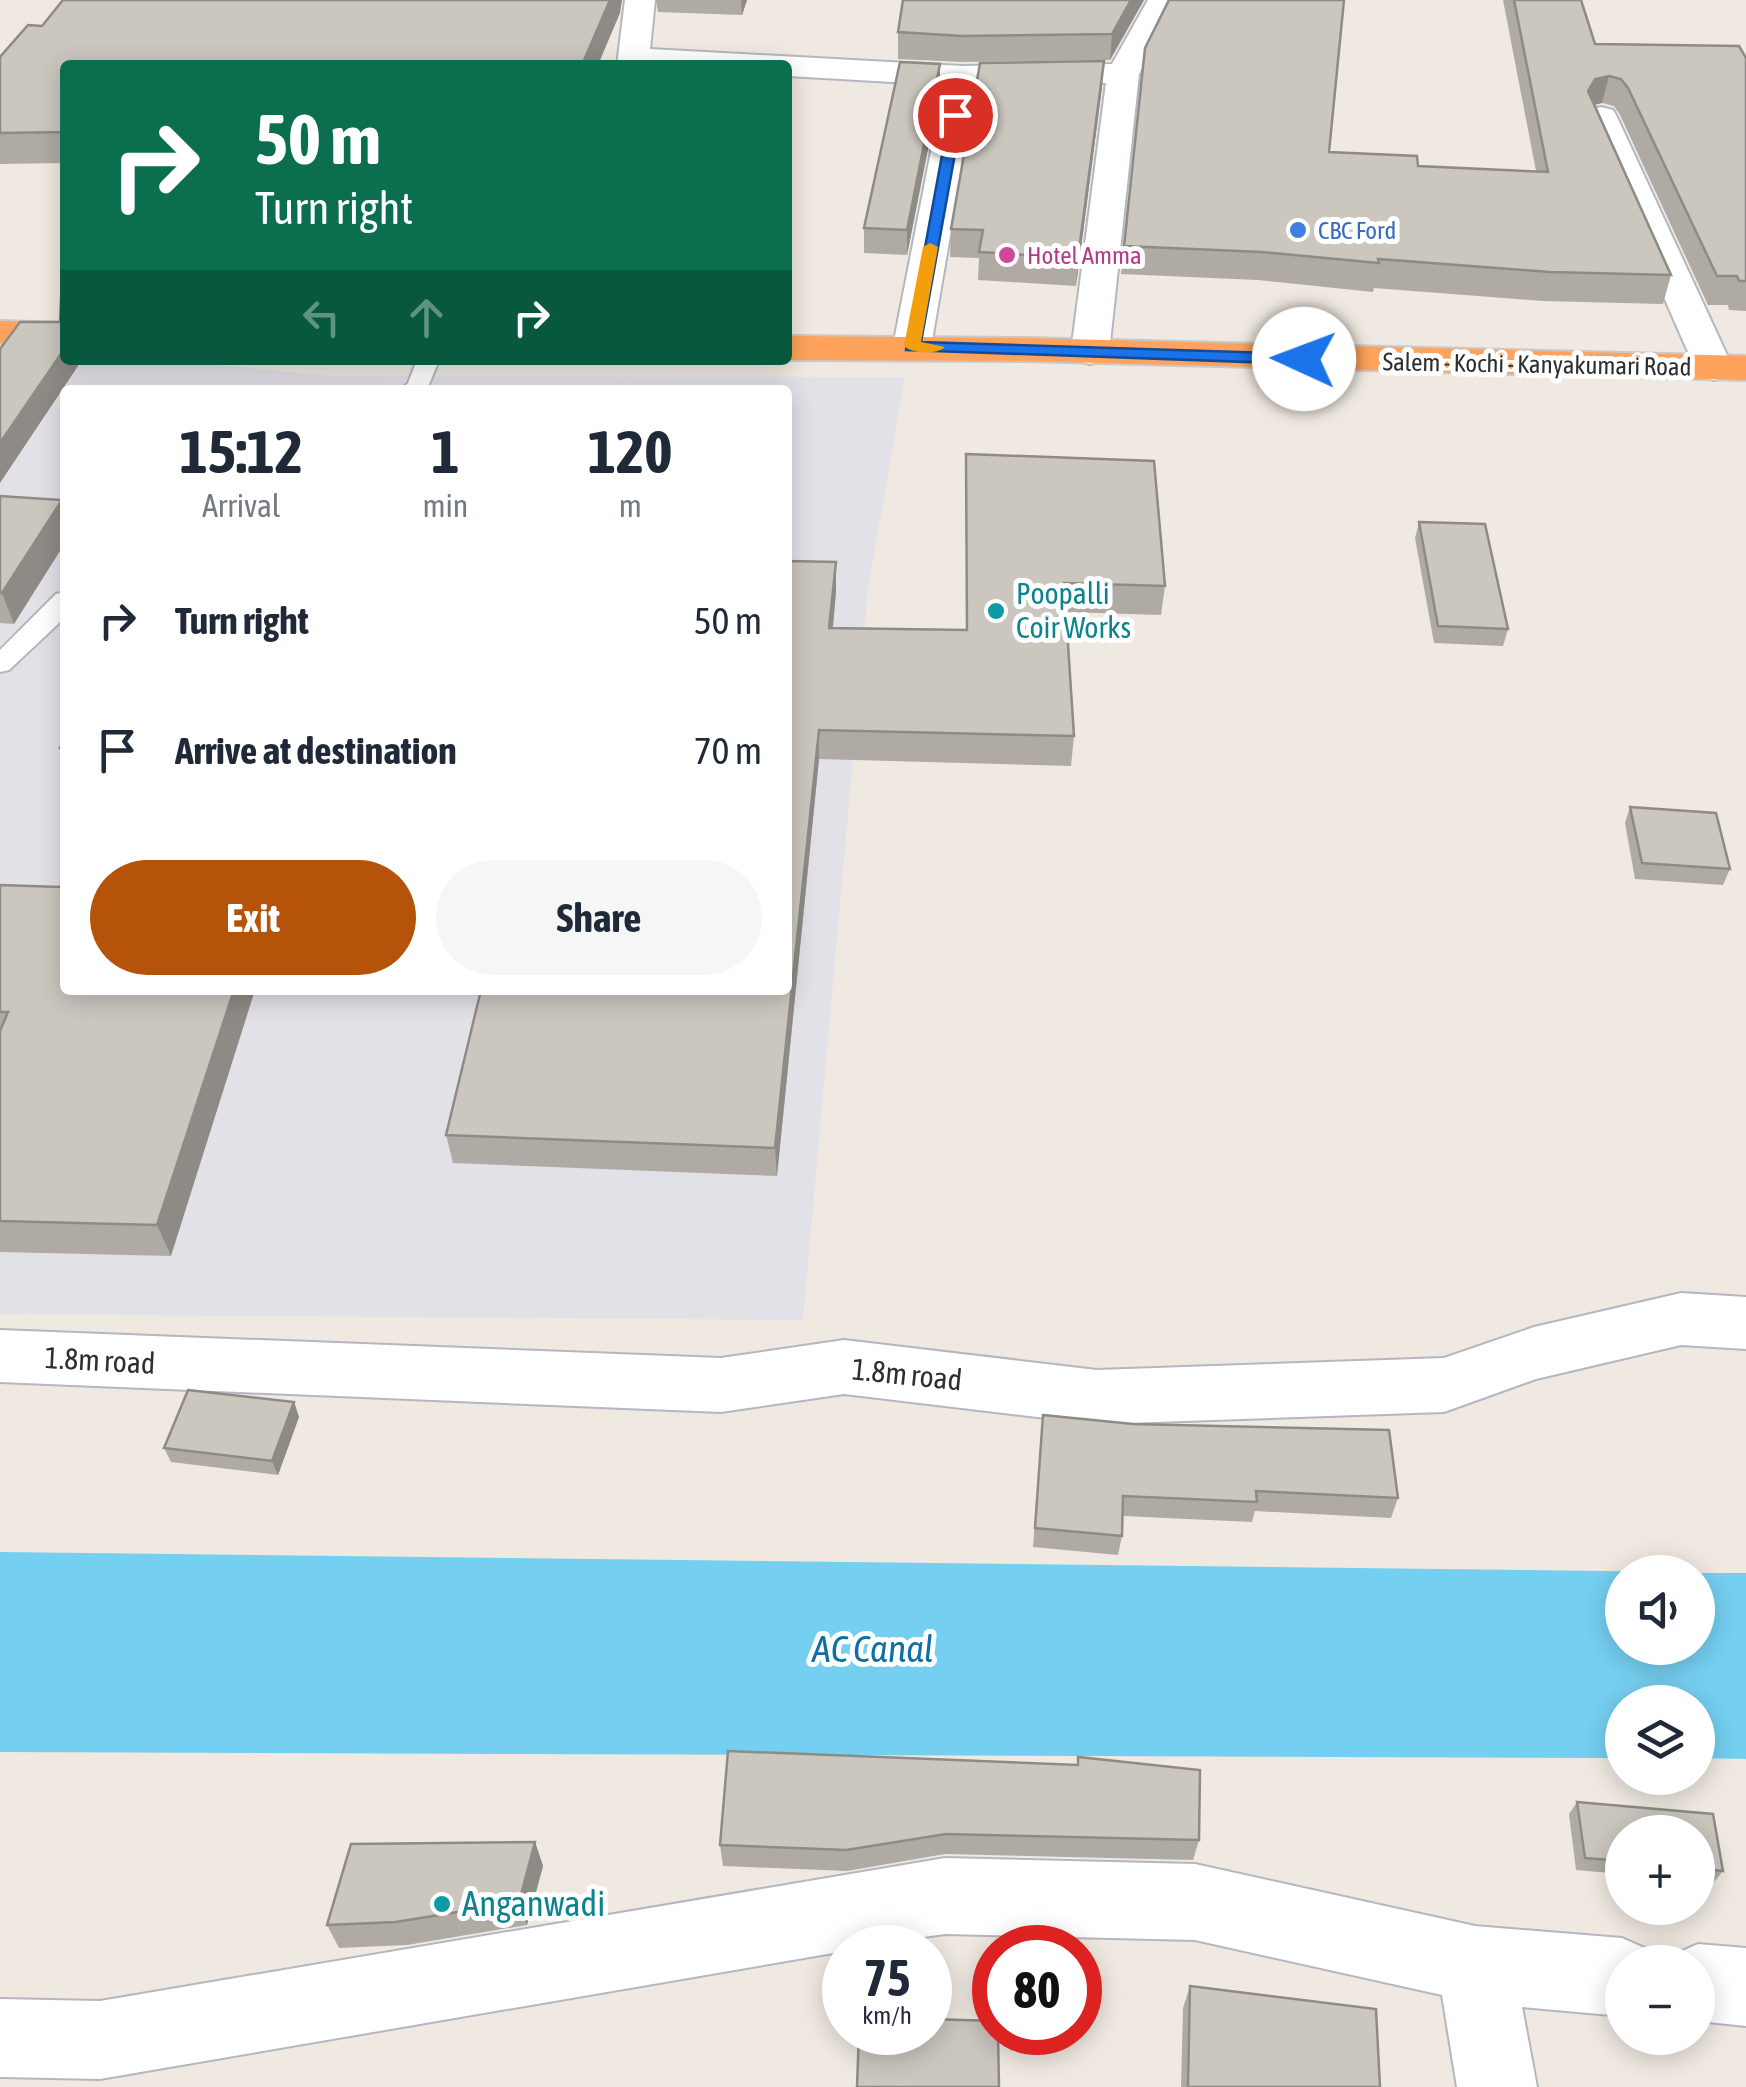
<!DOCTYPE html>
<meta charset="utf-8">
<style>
:root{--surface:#fff;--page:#f6f6f7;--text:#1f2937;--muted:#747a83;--accent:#b45309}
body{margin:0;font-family:"Asap Condensed",sans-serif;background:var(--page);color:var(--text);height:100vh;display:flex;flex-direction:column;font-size:38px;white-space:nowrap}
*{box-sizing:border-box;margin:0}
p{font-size:32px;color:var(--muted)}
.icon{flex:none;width:55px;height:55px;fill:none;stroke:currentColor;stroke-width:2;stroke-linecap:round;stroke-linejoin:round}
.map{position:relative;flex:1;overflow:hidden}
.sheet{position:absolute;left:60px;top:385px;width:732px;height:610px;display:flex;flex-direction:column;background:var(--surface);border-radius:10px;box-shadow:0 5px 25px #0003}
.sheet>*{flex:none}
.hud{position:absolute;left:60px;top:60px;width:732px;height:305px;border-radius:10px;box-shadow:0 5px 25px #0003;background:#0b6e4f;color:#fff;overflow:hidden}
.tools{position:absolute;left:1605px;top:1555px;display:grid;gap:20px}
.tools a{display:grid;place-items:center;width:110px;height:110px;border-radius:50%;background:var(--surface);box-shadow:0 5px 25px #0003;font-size:50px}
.speed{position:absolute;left:822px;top:1925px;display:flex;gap:20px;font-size:50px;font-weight:700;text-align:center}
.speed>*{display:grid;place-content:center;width:130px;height:130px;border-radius:50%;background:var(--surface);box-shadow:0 5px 25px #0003;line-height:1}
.speed small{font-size:25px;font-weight:400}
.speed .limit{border:15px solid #d22;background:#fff;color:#111}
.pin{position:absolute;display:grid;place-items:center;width:85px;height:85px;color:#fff;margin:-42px;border:5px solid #fff;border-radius:50%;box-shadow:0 2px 10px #0007}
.me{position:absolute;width:110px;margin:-55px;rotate:272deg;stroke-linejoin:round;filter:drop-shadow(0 0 8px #0008)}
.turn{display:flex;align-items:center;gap:35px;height:210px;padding:0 30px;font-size:45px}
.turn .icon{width:130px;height:130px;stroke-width:2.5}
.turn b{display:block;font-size:70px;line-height:85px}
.lanes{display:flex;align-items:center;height:95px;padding:0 30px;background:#0003;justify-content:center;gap:50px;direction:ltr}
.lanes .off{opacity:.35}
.eta{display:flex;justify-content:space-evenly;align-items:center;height:170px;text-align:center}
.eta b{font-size:60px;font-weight:700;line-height:70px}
.action{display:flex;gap:20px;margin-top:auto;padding:20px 30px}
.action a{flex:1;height:115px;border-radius:60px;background:var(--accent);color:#fff;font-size:40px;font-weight:700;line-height:115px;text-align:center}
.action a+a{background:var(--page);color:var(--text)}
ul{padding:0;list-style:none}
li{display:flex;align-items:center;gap:30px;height:130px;padding:0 30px}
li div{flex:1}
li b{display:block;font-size:38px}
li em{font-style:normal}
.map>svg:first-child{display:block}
.industrial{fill:#e3e1e8;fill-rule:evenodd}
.water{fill:#75cff0}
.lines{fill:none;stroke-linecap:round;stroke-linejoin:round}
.lane-casing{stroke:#b4b7c1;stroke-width:4}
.street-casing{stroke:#b4b7c1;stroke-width:4}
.highway-casing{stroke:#c9c9c9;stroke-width:4}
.lane{fill:#fff;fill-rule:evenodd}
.street{fill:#fff;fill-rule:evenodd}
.highway{fill:#ffa35c;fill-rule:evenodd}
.wall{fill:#afaba4}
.shaded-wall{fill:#8e8b86}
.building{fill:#cbc7bf;stroke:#8e8b86;stroke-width:2.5}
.route{fill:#1a73e8;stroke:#114b97;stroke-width:2.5}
.slow{fill:#f59e0b}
.shop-dot{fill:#3f7fe0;stroke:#fff;stroke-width:4}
.hotel-dot{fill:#d1479c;stroke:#fff;stroke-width:4}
.culture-dot{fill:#0f9aa8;stroke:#fff;stroke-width:4}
.labels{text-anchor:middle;stroke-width:10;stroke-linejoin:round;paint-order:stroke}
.far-shop-label{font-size:25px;fill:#366cbe;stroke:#fff;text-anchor:start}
.far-hotel-label{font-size:25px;fill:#b23c85;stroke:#fff;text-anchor:start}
.far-street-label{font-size:25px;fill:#2e2e2e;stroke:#fff}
.culture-label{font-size:30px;fill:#0d838f;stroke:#fff;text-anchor:start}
.street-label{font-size:30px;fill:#2e2e2e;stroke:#fff}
.near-culture-label{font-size:35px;fill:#0d838f;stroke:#fff;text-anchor:start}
.near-water-label{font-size:38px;font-style:italic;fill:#0d6fa3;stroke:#fff}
</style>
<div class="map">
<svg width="1746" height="2087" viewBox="0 0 1746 2087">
<rect width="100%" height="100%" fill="#efe9e1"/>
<path class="industrial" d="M 169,361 L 335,376 L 905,377 L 868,589 L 803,1320 L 0,1314 L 0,363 ZM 65,390 L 788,390 L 788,990 L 65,990 Z"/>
<path class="water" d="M 0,1552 L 1686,1572 L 1622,1572 L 1622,1648 L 1698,1648 L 1698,1573 L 1746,1573 L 1746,1759 L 1698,1758 L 1698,1702 L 1622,1702 L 1622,1758 L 0,1752 Z"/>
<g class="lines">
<g class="lane-casing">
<g id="lane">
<path d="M 417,360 L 439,360 L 428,387 L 400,390 L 408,383 Z"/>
<path d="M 65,592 L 65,615 L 59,623 L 9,670 L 0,672 L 0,650 L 56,594 Z"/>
</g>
</g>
<g class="street-casing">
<g id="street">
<path d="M 625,0 L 655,0 L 650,49 L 962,66 L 1112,64 L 1148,0 L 1178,0 L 1139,74 L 1109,352 L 1104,360 L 1090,364 L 1076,360 L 1071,352 L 1106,83 L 976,85 L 931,346 L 926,354 L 912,358 L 898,354 L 893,346 L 944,85 L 788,76 L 788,65 L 617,65 Z"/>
<path d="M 1601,107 L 1613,110 L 1617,117 L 1733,368 L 1728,376 L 1714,380 L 1700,376 L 1695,368 L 1585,117 L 1589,110 Z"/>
<path d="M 1681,1293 L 1746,1297 L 1746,1349 L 1681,1345 L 1536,1379 L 1444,1412 L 1097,1424 L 844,1394 L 721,1412 L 0,1382 L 0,1330 L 721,1358 L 844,1340 L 1097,1370 L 1444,1358 L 1534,1327 Z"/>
<path d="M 945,1858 L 1195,1864 L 1475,1926 L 1622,1938 L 1649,1950 L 1655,1962 L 1622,1962 L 1622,2016 L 1522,2007 L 1537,2087 L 1457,2087 L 1442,1995 L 1195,1940 L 945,1934 L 845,1948 L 845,1951 L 100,2079 L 0,2077 L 0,1999 L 100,2001 Z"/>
<path d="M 1698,1944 L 1746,1948 L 1746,2026 L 1698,2021 L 1698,1962 L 1668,1962 L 1671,1956 Z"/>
</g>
</g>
<g class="highway-casing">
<g id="highway">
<path d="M 0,321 L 65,323 L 65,345 L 0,343 Z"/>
<path d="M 788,336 L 1027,338 L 1746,356 L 1746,380 L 1027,361 L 788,360 Z"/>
</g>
</g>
<use href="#lane" class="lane"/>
<use href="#street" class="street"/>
<use href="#highway" class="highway"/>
</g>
<g class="wall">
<path d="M 656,0 L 747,0 L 742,15 L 658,12 Z"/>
<path d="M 1144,0 L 1110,60 L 962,62 L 898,59 L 898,32 Z"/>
<path d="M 1503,0 L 1581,0 L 1595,44 L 1746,58 L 1746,311 L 1729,310 L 1728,305 L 1708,305 L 1620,115 L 1614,106 L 1602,103 L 1595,105 L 1671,275 L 1663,304 L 1542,301 L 1374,288 L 1373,292 L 1258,280 L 1121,274 L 1145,48 L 1329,152 L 1418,166 L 1536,171 Z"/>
<path d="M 620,13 L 65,65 L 65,163 L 0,164 L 0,57 L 42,26 Z"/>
<path d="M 940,64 L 940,88 L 907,255 L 864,253 L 864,228 Z"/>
<path d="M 1102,87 L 1076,286 L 978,280 L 979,258 L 950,257 L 951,229 Z"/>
<path d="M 966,454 L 1165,586 L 1161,615 L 1066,612 L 1074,736 L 1071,766 L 819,759 L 777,1176 L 453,1163 L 446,1135 L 836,562 L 836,591 L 833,628 L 966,630 Z"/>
<path d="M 0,496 L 14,624 L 0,623 Z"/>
<path d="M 1419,522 L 1508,629 L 1503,646 L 1434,643 L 1415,538 Z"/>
<path d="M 65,735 L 65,762 L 60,748 Z"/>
<path d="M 1630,807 L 1730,869 L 1723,885 L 1635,879 L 1625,823 Z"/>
<path d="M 0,885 L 60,887 L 171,1256 L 0,1252 Z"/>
<path d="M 294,1402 L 299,1417 L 278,1475 L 171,1462 L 164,1448 Z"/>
<path d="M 1043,1415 L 1398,1498 L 1391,1518 L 1255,1511 L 1252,1522 L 1123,1516 L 1122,1536 L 1118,1555 L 1033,1547 Z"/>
<path d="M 1078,1757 L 1199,1840 L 1193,1860 L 945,1854 L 847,1871 L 723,1866 L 720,1845 L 1077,1765 Z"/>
<path d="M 1577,1802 L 1713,1814 L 1723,1871 L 1713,1883 L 1698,1881 L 1698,1832 L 1622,1832 L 1622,1874 L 1576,1870 L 1569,1814 Z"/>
<path d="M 535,1842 L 543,1866 L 527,1925 L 407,1945 L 339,1948 L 327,1925 Z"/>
<path d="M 1190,1986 L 1380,2087 L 1181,2087 L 1183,2008 Z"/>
</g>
<g class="shaded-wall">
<path d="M 610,0 L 622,0 L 620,13 L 598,65 L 582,65 Z"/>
<path d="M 741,0 L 747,0 L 742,15 Z"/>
<path d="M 1131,0 L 1144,0 L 1110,60 L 1112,34 Z"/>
<path d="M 1104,61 L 1102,87 L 1076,286 L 1078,258 Z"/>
<path d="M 940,64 L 940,88 L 907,255 L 907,230 Z"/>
<path d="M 1609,76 L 1602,103 L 1588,106 L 1588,91 L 1595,79 Z"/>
<path d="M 65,348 L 65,360 L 82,360 L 0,483 L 0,443 Z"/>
<path d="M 62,500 L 65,508 L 65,543 L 14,624 L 2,593 Z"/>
<path d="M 836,562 L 836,591 L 830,657 L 829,628 Z"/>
<path d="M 819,730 L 819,759 L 777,1176 L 775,1148 Z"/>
<path d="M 234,990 L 255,990 L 171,1256 L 157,1225 Z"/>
<path d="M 294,1402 L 299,1417 L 278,1475 L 272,1461 Z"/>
<path d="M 535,1842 L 543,1866 L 527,1925 L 519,1902 Z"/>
</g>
<g class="building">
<path d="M 63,0 L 610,0 L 582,65 L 65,65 L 65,132 L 0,133 L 0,57 L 28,25 L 42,26 Z"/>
<path d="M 903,0 L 1131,0 L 1112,34 L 963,36 L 898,32 Z"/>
<path d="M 1169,0 L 1344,0 L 1329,152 L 1417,156 L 1418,166 L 1548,172 L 1514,0 L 1581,0 L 1595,44 L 1739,46 L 1746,58 L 1746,281 L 1739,281 L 1737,276 L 1717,276 L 1628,88 L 1621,79 L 1609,76 L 1595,79 L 1588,91 L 1671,275 L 1550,272 L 1378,259 L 1379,263 L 1262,252 L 1124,246 L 1145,48 Z"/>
<path d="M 1104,61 L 1078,258 L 979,252 L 983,230 L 951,229 L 980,63 Z"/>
<path d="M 900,62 L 940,64 L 907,230 L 864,228 Z"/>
<path d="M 61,299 L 65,301 L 65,348 L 0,443 L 0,349 L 20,322 L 60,322 Z"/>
<path d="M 966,454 L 1154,461 L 1165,586 L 1064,583 L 1074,736 L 819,730 L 775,1148 L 446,1135 L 481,990 L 788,990 L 788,561 L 836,562 L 829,628 L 967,630 Z"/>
<path d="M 0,496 L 62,500 L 2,593 L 0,592 Z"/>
<path d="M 1419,522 L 1485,524 L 1508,629 L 1438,626 Z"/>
<path d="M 65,735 L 65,748 L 60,748 Z"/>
<path d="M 1630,807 L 1716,813 L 1730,869 L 1642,863 Z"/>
<path d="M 65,875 L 65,990 L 234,990 L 157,1225 L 0,1221 L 0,1031 L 8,1012 L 0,1012 L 0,885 L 60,887 Z"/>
<path d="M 188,1390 L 294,1402 L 272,1461 L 164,1448 Z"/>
<path d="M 1043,1415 L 1133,1424 L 1389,1430 L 1398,1498 L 1256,1491 L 1257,1502 L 1123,1496 L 1122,1536 L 1035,1528 Z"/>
<path d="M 728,1751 L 1078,1765 L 1078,1757 L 1200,1770 L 1199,1840 L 946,1834 L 846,1850 L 720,1845 Z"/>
<path d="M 1577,1802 L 1713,1814 L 1723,1871 L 1698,1868 L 1698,1832 L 1622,1832 L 1622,1861 L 1585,1858 Z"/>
<path d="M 535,1842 L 519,1902 L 396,1922 L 327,1925 L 351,1844 Z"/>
<path d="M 1190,1986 L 1376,2009 L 1380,2087 L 1188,2087 Z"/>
<path d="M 930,2019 L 995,2021 L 995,2032 L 998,2032 L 999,2087 L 857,2087 L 859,2032 L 930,2032 Z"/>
</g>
<path class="route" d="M 950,112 L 962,115 L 921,342 L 1304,354 L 1312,359 L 1304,364 L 906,350 Z"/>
<path class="slow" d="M 930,243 L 938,247 L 921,342 L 945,347 C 936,355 913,354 904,346 L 923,247 Z"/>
<circle class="shop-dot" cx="1298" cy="230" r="10"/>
<circle class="hotel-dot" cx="1007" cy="255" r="10"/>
<g class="culture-dot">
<circle cx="996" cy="611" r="10"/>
<circle cx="442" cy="1904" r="10"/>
</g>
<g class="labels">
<g class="far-shop-label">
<text x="1318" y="239">CBC Ford</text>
</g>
<g class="far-hotel-label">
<text x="1027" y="264">Hotel Amma</text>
</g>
<g class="far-street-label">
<text transform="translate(1537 364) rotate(1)" y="9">Salem - Kochi - Kanyakumari Road</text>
</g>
<g class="culture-label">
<text x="1016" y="604">Poopalli<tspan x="1016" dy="34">Coir Works</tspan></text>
</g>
<g class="street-label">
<text transform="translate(100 1361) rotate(3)" y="10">1.8m road</text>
<text transform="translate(907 1375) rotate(6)" y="10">1.8m road</text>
</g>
<g class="near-culture-label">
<text x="462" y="1916">Anganwadi</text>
</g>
<g class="near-water-label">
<text x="873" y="1662">AC Canal</text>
</g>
</g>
</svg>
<div class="tools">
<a><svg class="icon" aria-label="sound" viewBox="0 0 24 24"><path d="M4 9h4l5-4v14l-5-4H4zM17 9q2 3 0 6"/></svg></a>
<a><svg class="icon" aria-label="layers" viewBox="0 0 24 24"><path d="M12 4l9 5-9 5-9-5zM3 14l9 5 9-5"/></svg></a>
<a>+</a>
<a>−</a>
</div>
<div class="speed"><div>75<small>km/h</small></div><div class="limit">80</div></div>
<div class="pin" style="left:955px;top:115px;background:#d93025"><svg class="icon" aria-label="arrive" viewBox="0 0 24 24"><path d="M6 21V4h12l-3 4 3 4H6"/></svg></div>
<svg class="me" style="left:1304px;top:359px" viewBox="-20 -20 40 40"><circle r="19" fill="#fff"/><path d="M0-13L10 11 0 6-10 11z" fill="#1a73e8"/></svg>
<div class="hud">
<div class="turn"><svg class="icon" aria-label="right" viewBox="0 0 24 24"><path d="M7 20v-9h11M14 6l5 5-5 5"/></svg><div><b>50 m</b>Turn right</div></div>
<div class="lanes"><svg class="icon off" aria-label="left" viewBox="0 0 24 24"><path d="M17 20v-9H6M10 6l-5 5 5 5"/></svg><svg class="icon off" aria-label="ahead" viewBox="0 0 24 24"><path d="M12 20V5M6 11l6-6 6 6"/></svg><svg class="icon" aria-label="right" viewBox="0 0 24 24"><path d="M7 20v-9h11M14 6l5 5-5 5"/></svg></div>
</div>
<section class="sheet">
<div class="eta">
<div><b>15:12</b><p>Arrival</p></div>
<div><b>1</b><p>min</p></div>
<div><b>120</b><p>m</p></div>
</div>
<ul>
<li><svg class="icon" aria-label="right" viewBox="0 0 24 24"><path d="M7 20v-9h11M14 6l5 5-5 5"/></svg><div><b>Turn right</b></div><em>50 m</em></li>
<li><svg class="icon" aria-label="arrive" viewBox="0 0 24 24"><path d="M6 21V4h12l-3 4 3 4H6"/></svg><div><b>Arrive at destination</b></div><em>70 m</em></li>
</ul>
<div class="action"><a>Exit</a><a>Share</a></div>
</section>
</div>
